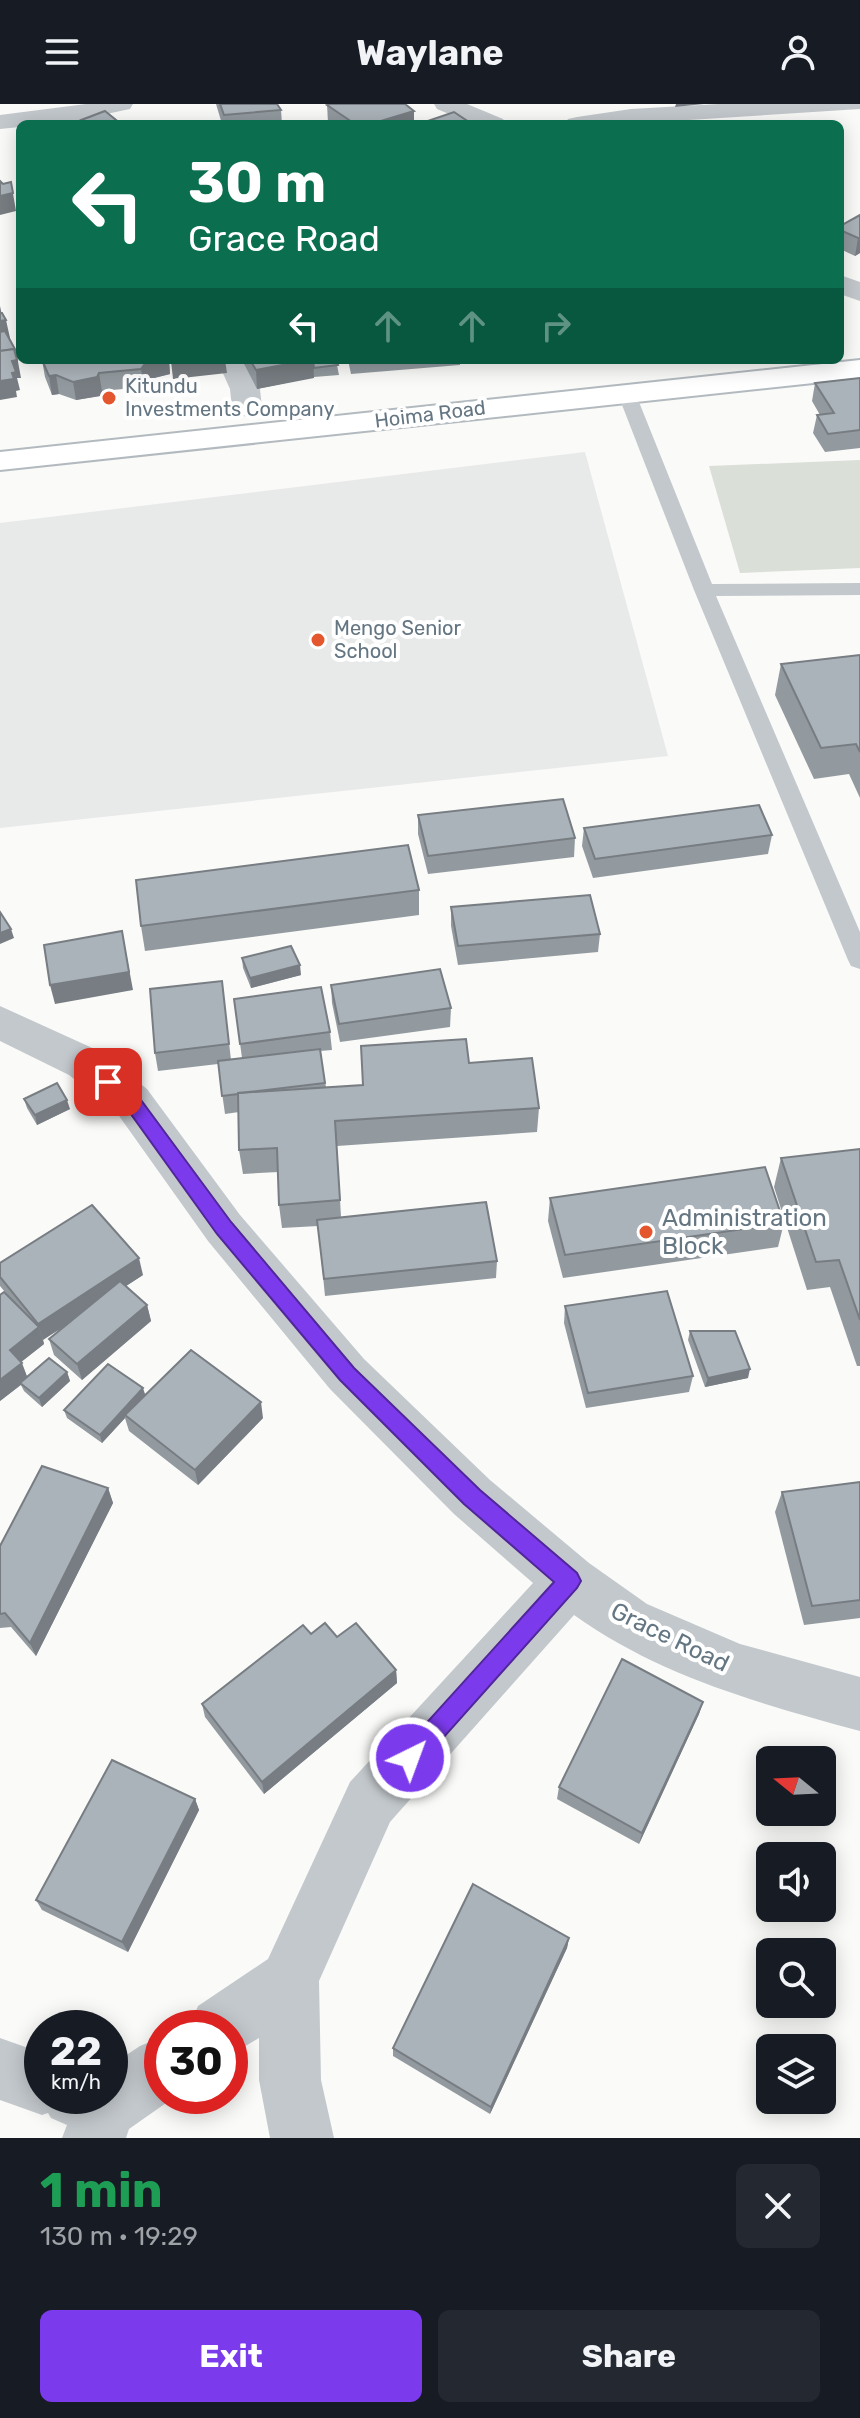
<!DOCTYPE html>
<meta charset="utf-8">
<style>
:root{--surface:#171b24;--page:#242831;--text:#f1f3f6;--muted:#9ea1a6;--accent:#7c3aed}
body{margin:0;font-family:Rubik,sans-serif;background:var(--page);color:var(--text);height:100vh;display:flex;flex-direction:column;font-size:30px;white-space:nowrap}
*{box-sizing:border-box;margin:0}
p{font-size:26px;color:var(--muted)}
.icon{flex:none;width:44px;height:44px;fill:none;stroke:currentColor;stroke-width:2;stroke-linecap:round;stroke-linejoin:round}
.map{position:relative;height:2034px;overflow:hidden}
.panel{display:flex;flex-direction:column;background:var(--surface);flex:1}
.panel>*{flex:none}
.banner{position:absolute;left:16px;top:16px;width:828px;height:244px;border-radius:12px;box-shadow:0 4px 20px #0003;background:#0b6e4f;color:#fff;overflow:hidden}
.needle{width:52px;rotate:288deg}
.buttons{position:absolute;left:756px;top:1642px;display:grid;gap:16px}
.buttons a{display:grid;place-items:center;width:80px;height:80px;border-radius:12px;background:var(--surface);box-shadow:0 4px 20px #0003;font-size:40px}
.speed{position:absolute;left:24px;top:1906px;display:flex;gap:16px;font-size:40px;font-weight:700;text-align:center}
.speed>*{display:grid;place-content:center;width:104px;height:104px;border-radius:50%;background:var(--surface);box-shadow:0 4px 20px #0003;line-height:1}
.speed small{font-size:20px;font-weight:400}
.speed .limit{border:12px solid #d22;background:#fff;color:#111}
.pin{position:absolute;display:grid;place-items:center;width:68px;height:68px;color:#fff;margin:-34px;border-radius:16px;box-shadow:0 4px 12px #0006}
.me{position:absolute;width:88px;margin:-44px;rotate:42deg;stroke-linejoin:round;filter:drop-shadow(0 0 6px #0008)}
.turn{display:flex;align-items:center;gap:28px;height:168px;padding:0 40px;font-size:36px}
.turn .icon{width:104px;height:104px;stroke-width:2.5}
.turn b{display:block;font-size:56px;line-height:68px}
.lanes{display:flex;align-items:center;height:76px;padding:0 40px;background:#0003;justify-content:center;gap:40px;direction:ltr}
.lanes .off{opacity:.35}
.round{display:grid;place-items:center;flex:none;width:84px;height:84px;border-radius:12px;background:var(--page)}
.head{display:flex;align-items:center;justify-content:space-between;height:136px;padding:0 40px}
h1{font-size:48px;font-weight:700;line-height:60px;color:#1e9e55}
.button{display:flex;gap:16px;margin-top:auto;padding:16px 40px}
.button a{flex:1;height:92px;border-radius:12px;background:var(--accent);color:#fff;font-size:32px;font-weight:700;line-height:92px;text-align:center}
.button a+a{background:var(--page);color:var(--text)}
header{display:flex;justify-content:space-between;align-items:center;height:104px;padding:0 40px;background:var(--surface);font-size:36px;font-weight:700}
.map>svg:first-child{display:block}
.built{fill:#e8e9e9}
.green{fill:#dadfd7}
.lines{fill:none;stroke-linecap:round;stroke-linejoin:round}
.secondary-casing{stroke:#b3babf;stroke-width:4}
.service{fill:#c3c8cc;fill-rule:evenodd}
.minor{fill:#c3c8cc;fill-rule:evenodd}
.tertiary{fill:#c3c8cc;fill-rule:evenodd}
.secondary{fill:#fff;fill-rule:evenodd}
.wall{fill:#929a9f}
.shaded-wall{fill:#777d82}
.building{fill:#aab3b9;stroke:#777d82;stroke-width:2}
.route{fill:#7c3aed;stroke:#51269a;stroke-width:2}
.poi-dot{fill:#e4572e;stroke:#fff;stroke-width:3}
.labels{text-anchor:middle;stroke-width:8;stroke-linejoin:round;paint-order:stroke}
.far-poi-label{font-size:20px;fill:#657683;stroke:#fff;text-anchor:start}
.far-street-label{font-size:20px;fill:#657683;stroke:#fff}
.poi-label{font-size:24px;fill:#657683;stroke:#fff;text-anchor:start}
.street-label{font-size:24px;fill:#657683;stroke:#fff}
</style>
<header><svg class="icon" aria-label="menu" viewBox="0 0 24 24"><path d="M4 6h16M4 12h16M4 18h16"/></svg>Waylane<svg class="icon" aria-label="person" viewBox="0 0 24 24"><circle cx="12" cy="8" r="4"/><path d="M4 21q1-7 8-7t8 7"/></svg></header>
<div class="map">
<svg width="860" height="2034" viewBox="0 0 860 2034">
<rect width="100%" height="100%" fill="#fafaf8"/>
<path class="built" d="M 585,348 L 668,652 L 0,724 L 0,419 Z"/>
<path class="green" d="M 860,356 L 860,464 L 740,469 L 709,362 Z"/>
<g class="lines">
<g class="secondary-casing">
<path id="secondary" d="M 860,256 L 860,274 L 0,366 L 0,348 Z"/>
</g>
<path class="service" d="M 626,283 L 635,288 L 712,480 L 860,479 L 860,491 L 716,492 L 860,828 L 860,865 L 851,862 L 848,856 L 694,486 L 617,288 Z"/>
<g class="minor">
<path d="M 86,0 L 133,0 L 130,5 L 73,17 L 20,20 L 20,23 L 0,25 L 0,11 Z"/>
<path d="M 718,0 L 860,0 L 860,5 L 626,20 L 565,20 L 568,15 L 577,13 L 631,5 Z"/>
<path d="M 217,256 L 247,256 L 260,285 L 262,304 L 258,310 L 247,313 L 236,310 L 232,304 L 230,285 Z"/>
<path d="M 0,902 L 99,947 L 147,985 L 240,1111 L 364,1255 L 490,1376 L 589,1459 L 647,1500 L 740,1540 L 860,1573 L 860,1627 C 761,1600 659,1572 574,1511 L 390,1718 L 319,1877 L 321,1976 L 334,2034 L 270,2034 L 259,1976 L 259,1934 L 230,1951 L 230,1924 L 189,1924 L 198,1902 L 268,1855 L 350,1678 L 533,1479 L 454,1410 L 330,1285 L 208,1137 L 117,1009 L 69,971 L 0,937 Z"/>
<path d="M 162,1933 L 162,1992 L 176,1992 L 129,2025 L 126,2034 L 62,2034 L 67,2021 L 51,2014 L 48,2009 L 42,2011 L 0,1996 L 0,1934 L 42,1949 L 42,1992 L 110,1992 L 110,1962 L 140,1942 Z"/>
</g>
<g class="tertiary">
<path d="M 434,0 L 467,0 L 503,15 L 506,20 L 473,20 L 437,5 Z"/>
<path d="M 840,171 L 860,178 L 860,197 L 840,190 Z"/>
</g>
<use href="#secondary" class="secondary"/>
</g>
<g class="wall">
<path d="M 216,0 L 277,0 L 281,6 L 282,20 L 222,20 Z"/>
<path d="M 327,1 L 414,20 L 330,20 L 328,18 Z"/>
<path d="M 860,111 L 860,149 L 855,152 L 840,145 L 840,122 Z"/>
<path d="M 42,256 L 169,256 L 170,270 L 150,275 L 144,283 L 102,287 L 100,292 L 76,296 L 59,290 L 52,291 L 45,273 Z"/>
<path d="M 242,256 L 336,256 L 339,271 L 314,273 L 257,285 Z"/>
<path d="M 348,256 L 460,256 L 460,261 L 351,270 Z"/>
<path d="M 860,274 L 860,344 L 825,348 L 813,329 L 817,311 L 820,311 L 812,297 L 815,279 Z"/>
<path d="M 860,551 L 860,694 L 849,670 L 814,675 L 775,591 L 781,560 Z"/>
<path d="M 418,711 L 575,734 L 574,753 L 428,770 L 418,730 Z"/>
<path d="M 584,724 L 772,731 L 768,750 L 593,774 L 582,742 Z"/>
<path d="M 419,786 L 419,811 L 145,847 L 141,822 Z"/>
<path d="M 451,803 L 600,830 L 598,848 L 458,861 L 451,822 Z"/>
<path d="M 242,854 L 301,871 L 251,884 L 243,864 Z"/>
<path d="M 222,877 L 231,956 L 242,954 L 234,895 L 330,928 L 332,946 L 320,947 L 326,983 L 363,981 L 469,959 L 539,1004 L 537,1028 L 337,1042 L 341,1113 L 497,1157 L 496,1174 L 325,1192 L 318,1122 L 282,1124 L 279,1101 L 278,1068 L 243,1070 L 239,1046 L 239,1008 L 225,1010 L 218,960 L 158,967 L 155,949 Z"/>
<path d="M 331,881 L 451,904 L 450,923 L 340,938 L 332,899 Z"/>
<path d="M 24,995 L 70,1005 L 37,1021 L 27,1004 Z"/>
<path d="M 860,1045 L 860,1262 L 857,1262 L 830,1183 L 807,1186 L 774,1083 L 781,1054 Z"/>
<path d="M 550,1094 L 784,1119 L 778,1143 L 563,1174 L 548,1117 Z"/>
<path d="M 0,1159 L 143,1171 L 126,1182 L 147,1201 L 151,1217 L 82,1276 L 54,1251 L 49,1235 L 60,1225 L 43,1235 L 44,1240 L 21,1258 L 27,1273 L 67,1268 L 70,1277 L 42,1303 L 24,1287 L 21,1281 L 0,1297 L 10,1194 L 0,1182 Z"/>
<path d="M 565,1202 L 693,1272 L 689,1288 L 586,1304 L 564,1219 Z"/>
<path d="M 690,1227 L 748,1274 L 705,1283 L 688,1236 Z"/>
<path d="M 145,1291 L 263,1314 L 198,1381 L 129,1327 L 125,1314 L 102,1339 L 67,1314 L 64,1306 Z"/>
<path d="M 860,1378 L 860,1514 L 804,1521 L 775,1408 L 782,1388 Z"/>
<path d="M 108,1384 L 113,1399 L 36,1552 L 11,1523 L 0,1524 L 0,1442 Z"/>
<path d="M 311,1530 L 337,1533 L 396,1566 L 397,1579 L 264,1690 L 205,1613 L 202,1600 Z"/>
<path d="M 703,1598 L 699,1610 L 639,1740 L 557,1695 L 559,1683 Z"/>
<path d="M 195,1695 L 199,1706 L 128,1848 L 42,1806 L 36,1796 Z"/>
<path d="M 569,1834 L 567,1844 L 490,2010 L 393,1952 L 393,1944 Z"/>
</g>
<g class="shaded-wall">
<path d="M 676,0 L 704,0 L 675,3 Z"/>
<path d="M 414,7 L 414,20 L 371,20 Z"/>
<path d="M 11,78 L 16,107 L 0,111 L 0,92 Z"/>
<path d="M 858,134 L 860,134 L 860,149 L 855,152 Z"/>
<path d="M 0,202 L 3,216 L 6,216 L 10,234 L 0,236 Z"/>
<path d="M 16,247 L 21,274 L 17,274 L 20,286 L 16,287 L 17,293 L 0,296 L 0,260 Z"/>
<path d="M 151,256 L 169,256 L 170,270 L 150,275 L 144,283 L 141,265 L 147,257 Z"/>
<path d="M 180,256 L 225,256 L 227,269 L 173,275 L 171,257 Z"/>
<path d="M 309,256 L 313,256 L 314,274 L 257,285 L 256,266 Z"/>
<path d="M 99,269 L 102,287 L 100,292 L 76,296 L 73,278 Z"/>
<path d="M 56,271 L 59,290 L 52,291 L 49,272 Z"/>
<path d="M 11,825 L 14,834 L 0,840 L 0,829 Z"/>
<path d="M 122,827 L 133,886 L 55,900 L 50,881 Z"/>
<path d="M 300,861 L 301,871 L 251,884 L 250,874 Z"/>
<path d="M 67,996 L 70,1005 L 37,1021 L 35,1011 Z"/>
<path d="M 139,1154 L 143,1171 L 43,1236 L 38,1220 Z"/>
<path d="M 147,1201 L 151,1217 L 82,1276 L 77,1260 Z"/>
<path d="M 39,1223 L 44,1240 L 16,1262 L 10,1246 Z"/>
<path d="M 22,1259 L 28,1275 L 0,1297 L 0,1276 Z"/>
<path d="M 750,1265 L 748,1274 L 705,1283 L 708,1274 Z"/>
<path d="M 67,1268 L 70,1277 L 42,1303 L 39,1294 Z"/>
<path d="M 143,1284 L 146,1293 L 125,1311 L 125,1314 L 102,1339 L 100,1331 Z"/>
<path d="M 261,1298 L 263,1314 L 198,1381 L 195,1366 Z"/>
<path d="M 108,1384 L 113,1399 L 36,1552 L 30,1539 Z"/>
<path d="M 396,1566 L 397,1579 L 264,1690 L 262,1678 Z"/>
<path d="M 703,1598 L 699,1610 L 639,1740 L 642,1729 Z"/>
<path d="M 195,1695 L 199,1706 L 128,1848 L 122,1838 Z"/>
<path d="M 569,1834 L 567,1844 L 490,2010 L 491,2003 Z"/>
</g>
<g class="building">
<path d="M 220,0 L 277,0 L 281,6 L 224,11 Z"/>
<path d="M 330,0 L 405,0 L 414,7 L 371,20 L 355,20 L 327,1 Z"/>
<path d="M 105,7 L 121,20 L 78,20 L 76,18 Z"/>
<path d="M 454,8 L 472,20 L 419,20 Z"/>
<path d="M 0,77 L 3,80 L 11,78 L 13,89 L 0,92 Z"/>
<path d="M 860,111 L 860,134 L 858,134 L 840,126 L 840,122 Z"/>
<path d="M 0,209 L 2,209 L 6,216 L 0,217 Z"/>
<path d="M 5,227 L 16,247 L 14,245 L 0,247 L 0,228 Z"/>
<path d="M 14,245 L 17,256 L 12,257 L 16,268 L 12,269 L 14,275 L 0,277 L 0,247 Z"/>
<path d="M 42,256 L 151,256 L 147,257 L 141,265 L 99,269 L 97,273 L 73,278 L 56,271 L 49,272 Z"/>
<path d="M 250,256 L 309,256 L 256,266 Z"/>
<path d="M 313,256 L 336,256 L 338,261 L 314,264 Z"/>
<path d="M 860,274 L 860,326 L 828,330 L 817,311 L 834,309 L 815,279 Z"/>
<path d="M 860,551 L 860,648 L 856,640 L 821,644 L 781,560 Z"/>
<path d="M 563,695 L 575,734 L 428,752 L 418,711 Z"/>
<path d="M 759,701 L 772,731 L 595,755 L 584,724 Z"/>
<path d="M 408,741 L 419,786 L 141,822 L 136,776 Z"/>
<path d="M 590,791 L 600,830 L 458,842 L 451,803 Z"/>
<path d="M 0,808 L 11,825 L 0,829 Z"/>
<path d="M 122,827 L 129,868 L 50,881 L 44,841 Z"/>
<path d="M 291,842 L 300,861 L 250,874 L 242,854 Z"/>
<path d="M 440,865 L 451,904 L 339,920 L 331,881 Z"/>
<path d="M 222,877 L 229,940 L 155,949 L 150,885 Z"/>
<path d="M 321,883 L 330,928 L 240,940 L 234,895 Z"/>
<path d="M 466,935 L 469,959 L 532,954 L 539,1004 L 335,1017 L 340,1096 L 279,1101 L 277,1044 L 239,1046 L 238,989 L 363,981 L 361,942 Z"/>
<path d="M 320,945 L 325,979 L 258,987 L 238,989 L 238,990 L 222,992 L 218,957 Z"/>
<path d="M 57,979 L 67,996 L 35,1011 L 24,995 Z"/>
<path d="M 860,1045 L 860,1216 L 839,1156 L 816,1158 L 781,1054 Z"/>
<path d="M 765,1063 L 784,1119 L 565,1151 L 550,1094 Z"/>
<path d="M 486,1098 L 497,1157 L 324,1175 L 317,1116 Z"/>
<path d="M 92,1101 L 139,1154 L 38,1220 L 0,1173 L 0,1159 Z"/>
<path d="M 120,1177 L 147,1201 L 77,1260 L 49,1235 Z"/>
<path d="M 667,1187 L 693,1272 L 588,1289 L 565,1202 Z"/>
<path d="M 4,1188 L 39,1223 L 10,1246 L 22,1259 L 0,1276 L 0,1191 Z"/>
<path d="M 690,1227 L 735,1227 L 750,1265 L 708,1274 Z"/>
<path d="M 191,1246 L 261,1298 L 195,1366 L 125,1311 Z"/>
<path d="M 49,1254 L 67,1268 L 39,1294 L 20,1279 Z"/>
<path d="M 108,1260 L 143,1284 L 100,1331 L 64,1306 Z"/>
<path d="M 42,1362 L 108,1384 L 30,1539 L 5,1509 L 0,1510 L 0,1442 Z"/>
<path d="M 860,1378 L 860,1496 L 812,1502 L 782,1388 Z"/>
<path d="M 325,1519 L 337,1533 L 356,1519 L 396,1566 L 262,1678 L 202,1600 L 303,1521 L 311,1530 Z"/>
<path d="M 622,1555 L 703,1598 L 642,1729 L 559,1683 Z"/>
<path d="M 112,1656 L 195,1695 L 122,1838 L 36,1796 Z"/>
<path d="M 473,1780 L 569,1834 L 491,2003 L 393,1944 Z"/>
</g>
<path class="route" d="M 108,971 L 138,992 L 231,1118 L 354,1264 L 480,1386 L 577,1469 L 581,1477 L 577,1484 L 418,1662 L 410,1665 L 402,1662 L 398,1654 L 402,1646 L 554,1478 L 464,1400 L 340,1276 L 217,1130 L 125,1002 L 99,978 Z"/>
<g class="poi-dot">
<circle cx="109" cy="294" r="8"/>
<circle cx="318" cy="536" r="8"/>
<circle cx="646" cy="1128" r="8"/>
</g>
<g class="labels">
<g class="far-poi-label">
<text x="125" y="289">Kitundu<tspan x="125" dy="23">Investments Company</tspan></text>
<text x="334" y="531">Mengo Senior<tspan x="334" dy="23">School</tspan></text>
</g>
<g class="far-street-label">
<text transform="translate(430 310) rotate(-7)" y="7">Hoima Road</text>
</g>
<g class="poi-label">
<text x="662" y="1122">Administration<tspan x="662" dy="28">Block</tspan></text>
</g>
<g class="street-label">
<text transform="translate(670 1533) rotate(26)" y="8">Grace Road</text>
</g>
</g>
</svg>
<div class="buttons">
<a><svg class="needle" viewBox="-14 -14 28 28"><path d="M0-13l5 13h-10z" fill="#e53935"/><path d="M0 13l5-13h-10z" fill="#9ea1a6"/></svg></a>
<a><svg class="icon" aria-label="sound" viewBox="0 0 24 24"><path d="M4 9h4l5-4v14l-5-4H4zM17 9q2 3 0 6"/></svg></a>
<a><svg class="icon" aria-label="search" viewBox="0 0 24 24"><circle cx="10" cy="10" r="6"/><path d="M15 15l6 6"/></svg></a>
<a><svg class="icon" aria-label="layers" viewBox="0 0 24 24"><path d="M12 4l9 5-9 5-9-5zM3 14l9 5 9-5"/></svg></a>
</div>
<div class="speed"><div>22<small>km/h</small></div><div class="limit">30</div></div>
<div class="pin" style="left:108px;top:978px;background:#d93025"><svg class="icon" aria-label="arrive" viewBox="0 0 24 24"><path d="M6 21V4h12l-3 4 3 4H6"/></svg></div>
<svg class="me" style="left:410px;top:1654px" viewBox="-20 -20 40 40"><circle r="17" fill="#7c3aed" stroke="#fff" stroke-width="3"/><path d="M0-11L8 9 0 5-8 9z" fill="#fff"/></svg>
<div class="banner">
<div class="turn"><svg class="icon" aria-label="left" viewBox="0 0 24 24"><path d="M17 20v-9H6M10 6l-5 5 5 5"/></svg><div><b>30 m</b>Grace Road</div></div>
<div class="lanes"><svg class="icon" aria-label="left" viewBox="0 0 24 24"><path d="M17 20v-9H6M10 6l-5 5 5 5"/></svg><svg class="icon off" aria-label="ahead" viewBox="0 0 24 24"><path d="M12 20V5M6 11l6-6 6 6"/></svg><svg class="icon off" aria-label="ahead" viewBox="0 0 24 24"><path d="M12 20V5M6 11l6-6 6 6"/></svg><svg class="icon off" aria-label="right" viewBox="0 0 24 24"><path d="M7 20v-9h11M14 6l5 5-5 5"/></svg></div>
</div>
</div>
<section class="panel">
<div class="head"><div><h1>1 min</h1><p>130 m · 19:29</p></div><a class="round"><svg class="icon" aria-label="close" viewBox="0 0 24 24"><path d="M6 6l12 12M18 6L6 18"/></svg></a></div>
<div class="button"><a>Exit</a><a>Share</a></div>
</section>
